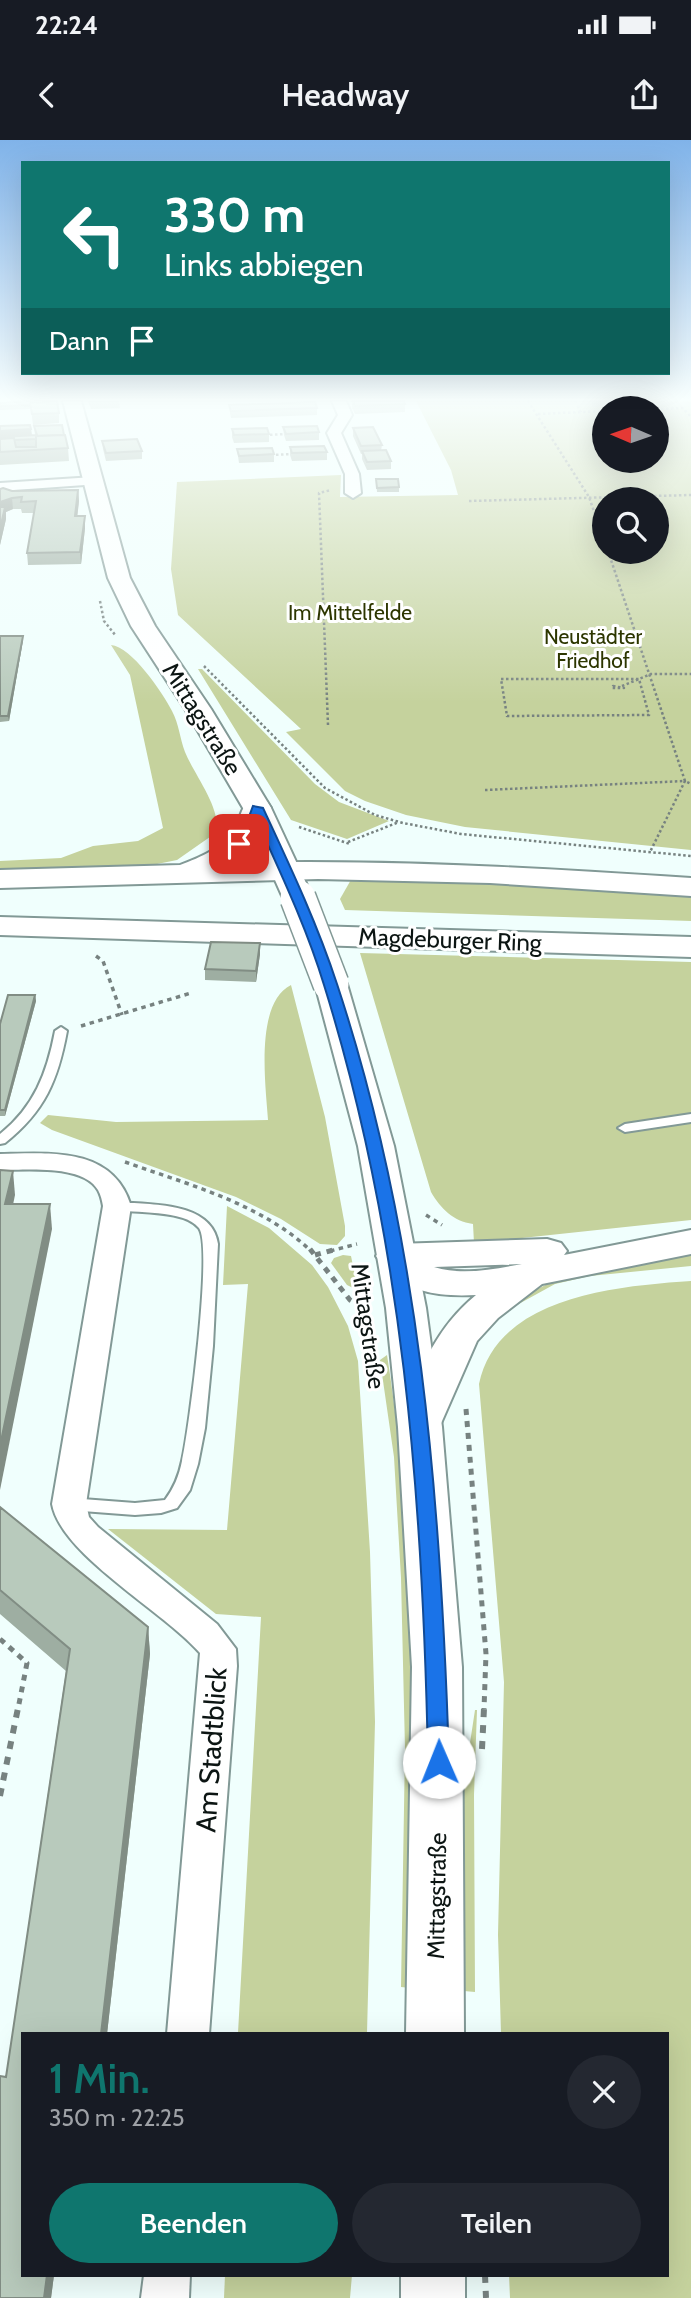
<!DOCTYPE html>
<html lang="de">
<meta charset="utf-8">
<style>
:root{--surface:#171b24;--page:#242831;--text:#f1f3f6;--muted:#9ea1a6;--accent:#0f766e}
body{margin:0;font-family:Cabin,sans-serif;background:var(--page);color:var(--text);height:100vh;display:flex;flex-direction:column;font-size:26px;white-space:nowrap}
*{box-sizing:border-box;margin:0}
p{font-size:23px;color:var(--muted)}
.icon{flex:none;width:38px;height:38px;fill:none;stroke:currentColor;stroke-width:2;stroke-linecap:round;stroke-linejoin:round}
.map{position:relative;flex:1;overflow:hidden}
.sheet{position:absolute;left:21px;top:1892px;width:648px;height:245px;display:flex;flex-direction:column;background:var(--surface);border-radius:0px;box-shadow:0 7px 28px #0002}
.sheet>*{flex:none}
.banner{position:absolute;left:21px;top:21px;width:649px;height:214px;border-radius:0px;box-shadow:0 7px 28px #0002;background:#0f766e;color:#fff;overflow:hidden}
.needle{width:46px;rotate:272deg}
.buttons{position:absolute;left:592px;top:256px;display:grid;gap:14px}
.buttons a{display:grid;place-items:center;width:77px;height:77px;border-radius:50%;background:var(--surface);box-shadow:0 7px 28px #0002;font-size:35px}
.pin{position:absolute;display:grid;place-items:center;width:60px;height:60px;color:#fff;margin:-30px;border-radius:14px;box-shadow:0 4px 10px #0006}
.me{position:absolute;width:77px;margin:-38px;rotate:359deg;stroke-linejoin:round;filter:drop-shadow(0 0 5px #0008)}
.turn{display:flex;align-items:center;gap:24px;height:147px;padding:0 28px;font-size:32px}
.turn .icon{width:91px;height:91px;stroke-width:2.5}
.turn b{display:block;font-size:49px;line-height:60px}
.then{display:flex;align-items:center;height:66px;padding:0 28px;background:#0003;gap:14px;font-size:26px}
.round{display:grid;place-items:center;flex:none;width:74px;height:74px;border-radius:37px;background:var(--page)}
.overview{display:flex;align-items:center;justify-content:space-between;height:119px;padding:0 28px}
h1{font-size:42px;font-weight:600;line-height:52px;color:var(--accent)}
.cta{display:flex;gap:14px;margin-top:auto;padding:14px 28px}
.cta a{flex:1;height:80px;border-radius:42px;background:var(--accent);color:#fff;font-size:28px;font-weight:600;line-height:80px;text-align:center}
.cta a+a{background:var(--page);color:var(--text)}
.status{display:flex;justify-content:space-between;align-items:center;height:49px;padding:0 35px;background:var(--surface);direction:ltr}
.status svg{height:19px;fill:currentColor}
header{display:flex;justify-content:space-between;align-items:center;height:91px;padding:0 28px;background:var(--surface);font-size:32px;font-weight:600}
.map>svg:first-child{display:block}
.green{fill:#c5d29d;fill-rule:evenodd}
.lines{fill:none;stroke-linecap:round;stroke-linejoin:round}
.lane-casing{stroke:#829996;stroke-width:4}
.street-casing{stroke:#829996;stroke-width:4}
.secondary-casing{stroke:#829996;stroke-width:4}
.highway-casing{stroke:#829996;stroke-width:4}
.path-far3{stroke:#778280;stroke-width:2.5;stroke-dasharray:2.5 2.5;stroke-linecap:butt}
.path-far2{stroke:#778280;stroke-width:3.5;stroke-dasharray:4.5 4.5;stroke-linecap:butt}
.path-far1{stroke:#778280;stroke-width:5;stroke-dasharray:6 6;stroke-linecap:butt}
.path{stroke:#778280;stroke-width:6;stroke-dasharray:8 8;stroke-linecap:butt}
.lane{fill:#fff;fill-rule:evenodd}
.street{fill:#fff;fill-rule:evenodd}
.secondary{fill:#fff;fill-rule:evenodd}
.highway{fill:#fff;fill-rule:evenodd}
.secondary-bridge-casing{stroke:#829996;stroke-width:38;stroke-linecap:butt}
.secondary-bridge{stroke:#fff;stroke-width:35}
.wall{fill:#9eaea2}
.shaded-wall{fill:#818d84}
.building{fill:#b8cabc;stroke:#818d84;stroke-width:2}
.route{fill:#1a73e8;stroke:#114b97;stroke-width:2}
.labels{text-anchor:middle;stroke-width:6;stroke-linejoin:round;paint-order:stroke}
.far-park-label{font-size:21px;fill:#2d3600;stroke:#fff}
.street-label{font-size:24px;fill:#0c1513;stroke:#fff}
.near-street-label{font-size:28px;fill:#0c1513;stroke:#fff}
</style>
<div class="status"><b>22:24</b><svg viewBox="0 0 49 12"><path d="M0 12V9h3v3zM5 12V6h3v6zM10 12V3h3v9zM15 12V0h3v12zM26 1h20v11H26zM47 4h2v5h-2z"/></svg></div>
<header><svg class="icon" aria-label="back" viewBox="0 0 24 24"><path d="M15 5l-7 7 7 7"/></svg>Headway<svg class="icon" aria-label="share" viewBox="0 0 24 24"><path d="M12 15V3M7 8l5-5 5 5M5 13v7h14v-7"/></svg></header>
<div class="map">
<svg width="691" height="2158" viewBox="0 0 691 2158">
<rect width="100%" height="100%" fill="#f0fffd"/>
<g class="green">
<path d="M 416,261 L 691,261 L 691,710 L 465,687 L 406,675 L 365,661 L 345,651 L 286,592 L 301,589 L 178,475 L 171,429 L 177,342 L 341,335 L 340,357 L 458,355 L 451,330 ZM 604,268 L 656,268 L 656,320 L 604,320 ZM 604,359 L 656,359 L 656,411 L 604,411 Z"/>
<path d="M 111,505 C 131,506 163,553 172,571 C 179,584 180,599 185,612 C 195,636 220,666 217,692 L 177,720 L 142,727 L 0,729 L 0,721 L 61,718 L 93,706 L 138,701 L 163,688 L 130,535 Z"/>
<path d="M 198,529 L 202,529 L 315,644 L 339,662 L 389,681 L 347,699 L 291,680 Z"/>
<path d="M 352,738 L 483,742 L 691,754 L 691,781 L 345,770 L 340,759 Z"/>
<path d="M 360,813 L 691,822 L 691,1080 L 474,1103 L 473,1084 C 453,1081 441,1069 431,1052 Z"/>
<path d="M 291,845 L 325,977 L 345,1086 L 345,1096 L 337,1105 L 320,1104 L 281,1079 L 236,1057 L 52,990 L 40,983 L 48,975 L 116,982 L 268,980 C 266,948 254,863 291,845 Z"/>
<path d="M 227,1066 L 269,1088 L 312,1125 L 328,1147 L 348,1186 L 358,1221 L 370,1412 L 375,1582 L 367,1893 L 238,1893 L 261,1477 L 216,1474 L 108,1389 L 227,1390 L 248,1144 L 223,1145 Z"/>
<path d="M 691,1113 L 691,1126 L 590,1136 L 555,1144 L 515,1166 L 509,1164 L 555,1140 Z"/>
<path d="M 343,1115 L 351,1116 L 357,1145 L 353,1148 L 347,1145 L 331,1123 L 334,1118 Z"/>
<path d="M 691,1141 L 691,2158 L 510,2158 L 509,2135 L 667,2135 L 667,1894 L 501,1893 L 498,1795 L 504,1542 L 479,1244 C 497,1156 618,1146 691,1141 Z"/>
<path d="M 387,1215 C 420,1424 412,1637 411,1848 L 401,1847 L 405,1609 L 401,1438 L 394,1317 L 380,1220 Z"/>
<path d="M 475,1570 L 477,1570 L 474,1655 L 475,1852 L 464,1851 L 463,1649 Z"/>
<path d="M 225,2135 L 352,2135 L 350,2158 L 224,2158 Z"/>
</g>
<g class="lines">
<g class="lane-casing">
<g id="lane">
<path d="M 61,887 L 67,891 C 58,940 45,971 5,1003 L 0,1004 L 0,994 C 34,967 47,933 55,891 Z"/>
<path d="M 691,974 L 691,982 L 625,992 L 618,988 L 625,984 Z"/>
<path d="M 117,1062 C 150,1065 212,1061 218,1104 L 213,1206 L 205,1288 L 198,1324 L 190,1350 L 177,1368 L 161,1373 L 135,1375 L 69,1370 L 63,1368 L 61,1364 L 63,1360 L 69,1358 L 135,1363 L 165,1360 C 174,1348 179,1336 182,1321 C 189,1291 213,1107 199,1088 C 184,1069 134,1074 112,1069 L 110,1066 L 112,1063 Z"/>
</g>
</g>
<g class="street-casing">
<g id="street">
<path d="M 332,261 L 346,261 L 352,275 L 341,293 L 359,334 L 361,353 L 353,358 L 345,353 L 345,334 L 327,293 L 338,275 Z"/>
<path d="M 94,337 L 101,341 L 99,344 L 0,351 L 0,343 Z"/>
<path d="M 0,1014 C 51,1013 113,1007 131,1066 L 86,1364 L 89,1377 L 98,1387 L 217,1484 L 236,1509 L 237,1526 L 209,1894 L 167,1894 L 200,1513 C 165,1472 61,1415 52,1364 L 103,1066 C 102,1061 101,1055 98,1050 C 83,1024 26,1030 0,1030 Z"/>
<path d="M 144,2135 L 190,2135 L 189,2158 L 141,2158 Z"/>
</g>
</g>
<g class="secondary-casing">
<g id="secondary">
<path d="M 63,261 L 81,261 L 130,438 L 155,486 L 211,569 L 271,668 L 313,758 L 309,764 L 298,767 L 287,764 L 283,758 L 243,668 L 185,569 L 131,486 L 108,438 Z"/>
<path d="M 331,834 L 343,837 L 347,844 L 394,1006 L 426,1168 L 442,1287 L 462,1527 L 464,1894 L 406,1894 L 412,1527 L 398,1287 L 386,1168 L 358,1006 L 315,844 L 319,837 Z"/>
<rect x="401" y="2135" width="64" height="23"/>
</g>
</g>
<g class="highway-casing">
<g id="highway">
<path d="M 257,659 L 267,662 L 271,668 C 264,691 252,710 232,723 C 386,719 538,728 691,738 L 691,756 L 490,743 L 318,739 L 0,748 L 0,730 L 180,725 C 201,717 224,708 235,687 C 240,679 241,670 247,662 Z"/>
<path d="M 0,777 L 691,797 L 691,817 L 0,795 Z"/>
<path d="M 691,1090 L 691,1114 L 542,1144 L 498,1178 L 477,1201 L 435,1297 L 420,1302 L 405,1297 L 398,1287 C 417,1237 433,1190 476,1155 C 435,1157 401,1152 376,1116 L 382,1108 L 396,1104 L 547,1099 L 561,1103 L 567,1111 L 564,1115 ZM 522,1124 C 494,1129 462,1136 434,1127 Z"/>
</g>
</g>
<g class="path-far3">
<path d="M 528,261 L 589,357 L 604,400"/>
<path d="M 575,261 L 581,272"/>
<path d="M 624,261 L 638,268"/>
<path d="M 656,269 L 683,268 L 691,277"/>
<path d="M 538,274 L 604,271"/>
<path d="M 265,295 L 288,294"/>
<path d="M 271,315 L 293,314"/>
<path d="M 469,361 L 691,355"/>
<path d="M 608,411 L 685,641 L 691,644"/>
<path d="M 100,461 L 104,481 L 116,496"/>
<path d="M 204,526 L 325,648 L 375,675 L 403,683 L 461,694 L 691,716"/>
<path d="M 501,539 L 639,539 L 649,575 L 507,576 Z"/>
<path d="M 613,546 L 624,548 L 612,548 Z"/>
<path d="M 622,546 L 651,534 L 691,534"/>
<path d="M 328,585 L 319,353 L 331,350"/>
<path d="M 485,650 L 685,641 L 650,712"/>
<path d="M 299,687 L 350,704"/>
<path d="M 348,702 L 399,682"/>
</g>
<g class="path-far2">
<path d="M 96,816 L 103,821 L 122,875"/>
<path d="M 81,886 L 191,853"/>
<path d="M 125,1022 C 187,1044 262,1064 311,1111"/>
<path d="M 426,1075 L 442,1085"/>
<path d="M 330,1111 L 357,1104"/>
</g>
<g class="path-far1">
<path d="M 310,1109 L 350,1160 L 368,1170"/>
<path d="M 315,1115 L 337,1109"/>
<path d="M 364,1154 L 368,1176"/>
<path d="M 466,1269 L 486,1514 L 484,1569"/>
<path d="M 0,1499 L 27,1523 L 18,1569"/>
</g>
<g class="path">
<path d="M 482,1609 L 484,1568"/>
<path d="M 0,1656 L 18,1568"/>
<path d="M 485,2135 L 486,2158"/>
</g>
<use href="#lane" class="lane"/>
<use href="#street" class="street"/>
<use href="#secondary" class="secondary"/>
<use href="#highway" class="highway"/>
<g class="secondary-bridge-casing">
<path id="secondary-bridge" d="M 298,758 L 331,844"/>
</g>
<use href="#secondary-bridge" class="secondary-bridge"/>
</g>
<g class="wall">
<path d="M 29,261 L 59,273 L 59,283 L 33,285 L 31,269 L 0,270 L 0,263 Z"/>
<path d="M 88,261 L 119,261 L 120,268 L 91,269 Z"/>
<path d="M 349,261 L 404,261 L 405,264 L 405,272 L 355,274 L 352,268 L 352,262 Z"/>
<path d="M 588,261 L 613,261 L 614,262 L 613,266 L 593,267 Z"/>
<path d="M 229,265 L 317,268 L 317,275 L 231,278 L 230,273 Z"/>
<path d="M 0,286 L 31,289 L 32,295 L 35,295 L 34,286 L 68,308 L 69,321 L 0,325 Z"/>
<path d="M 283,287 L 319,292 L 319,300 L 286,301 L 284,295 Z"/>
<path d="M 353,288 L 382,305 L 381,311 L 391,321 L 391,329 L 367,330 L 362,319 L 362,314 L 361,314 L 353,296 Z"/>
<path d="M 232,289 L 269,294 L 269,302 L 234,303 L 232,297 Z"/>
<path d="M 102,301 L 142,311 L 142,319 L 106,321 L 103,309 Z"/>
<path d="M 290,307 L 327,312 L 327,320 L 292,321 L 290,315 Z"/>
<path d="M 237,309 L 274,314 L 274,322 L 239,323 Z"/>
<path d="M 376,339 L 399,347 L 399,352 L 377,352 Z"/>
<path d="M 0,349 L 12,351 L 78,350 L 79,361 L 77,376 L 85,376 L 85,388 L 81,424 L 28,425 L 27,413 L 34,373 L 22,373 L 21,369 L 13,369 L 6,372 L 6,379 L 0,405 Z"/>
<path d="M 0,496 L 23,496 L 23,500 L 9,581 L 0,582 Z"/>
<path d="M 260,814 L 256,842 L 205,840 L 205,829 Z"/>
<path d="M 35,855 L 36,861 L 5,976 L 0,976 L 0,884 Z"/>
<path d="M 0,1367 L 148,1487 L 150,1514 L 107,1894 L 23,1894 L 23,2135 L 54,2135 L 51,2158 L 0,2158 L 0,1936 L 6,1937 L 66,1531 L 0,1474 Z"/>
</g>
<g class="shaded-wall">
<path d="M 31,289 L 32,297 L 0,299 L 0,291 Z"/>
<path d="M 78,350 L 79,361 L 76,388 L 75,376 Z"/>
<path d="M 12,358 L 13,369 L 6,372 L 6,379 L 0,405 L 0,362 Z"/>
<path d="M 85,376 L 85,388 L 81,424 L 80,412 Z"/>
<path d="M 23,496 L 23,500 L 9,581 L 8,576 Z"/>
<path d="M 260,803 L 260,814 L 256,842 L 256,831 Z"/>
<path d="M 35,855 L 36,861 L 5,976 L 5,970 Z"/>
<path d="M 13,1031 L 15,1055 L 8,1089 L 5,1064 Z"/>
<path d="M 50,1064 L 52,1089 L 0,1350 L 0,1306 Z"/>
<path d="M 148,1487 L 150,1514 L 107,1894 L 101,1894 Z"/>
<path d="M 47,2135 L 54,2135 L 51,2158 L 44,2158 Z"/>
</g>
<g class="building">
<path d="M 30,261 L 56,261 L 30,263 L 31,266 Z"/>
<path d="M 30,261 L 31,265 L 0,266 L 0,263 Z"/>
<path d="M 57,261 L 59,273 L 32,274 L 30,263 Z"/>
<path d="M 353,261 L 404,261 L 405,264 L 355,266 Z"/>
<path d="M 591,261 L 613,261 L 614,262 L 593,263 Z"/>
<path d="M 315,262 L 317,268 L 231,271 L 229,265 Z"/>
<path d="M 30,285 L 31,289 L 0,291 L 0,286 Z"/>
<path d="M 62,285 L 64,295 L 36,296 L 36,299 L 14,300 L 14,298 L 0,299 L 0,297 L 37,295 L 34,286 Z"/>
<path d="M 317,286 L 319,292 L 286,294 L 283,287 Z"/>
<path d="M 373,287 L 382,305 L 361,306 L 353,288 Z"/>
<path d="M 267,288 L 269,294 L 234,295 L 232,289 Z"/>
<path d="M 65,295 L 68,308 L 0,312 L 0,299 L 14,298 L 16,307 L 36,307 L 36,296 Z"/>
<path d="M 137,299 L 142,311 L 106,313 L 102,301 Z"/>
<path d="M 324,306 L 327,312 L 292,313 L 290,307 Z"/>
<path d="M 272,308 L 274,314 L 239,316 L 237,309 Z"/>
<path d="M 386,310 L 391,321 L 367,322 L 362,311 Z"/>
<path d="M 376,339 L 398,339 L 399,347 L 377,348 Z"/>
<path d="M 3,348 L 12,351 L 78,350 L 75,376 L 85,376 L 80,412 L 27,413 L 36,361 L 21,362 L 22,357 L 12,358 L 0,362 L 0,349 Z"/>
<path d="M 0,367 L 5,367 L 0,389 Z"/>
<path d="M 0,496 L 23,496 L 8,576 L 0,576 Z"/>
<path d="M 211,802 L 260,803 L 256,831 L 205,829 Z"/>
<path d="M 8,855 L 35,855 L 5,970 L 0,970 L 0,884 Z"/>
<path d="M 0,1030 L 13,1031 L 5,1064 L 50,1064 L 0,1306 Z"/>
<path d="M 0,1367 L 148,1487 L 101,1894 L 23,1894 L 23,2135 L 47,2135 L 44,2158 L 0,2158 L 0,1936 L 6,1937 L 70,1509 L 0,1450 Z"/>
</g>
<linearGradient id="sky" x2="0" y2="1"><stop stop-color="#80b3e9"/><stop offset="0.46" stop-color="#f8fffe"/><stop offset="1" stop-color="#f8fffe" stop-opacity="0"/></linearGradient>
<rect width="691" height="563" fill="url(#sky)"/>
<path class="route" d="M 253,666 L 263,668 C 290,726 317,783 337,844 C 420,1095 441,1359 449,1622 L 446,1628 L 439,1631 L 431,1628 L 428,1622 C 423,1358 403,1098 324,845 C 307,789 282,736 258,683 L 243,707 L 233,704 L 244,690 Z"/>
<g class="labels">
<g class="far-park-label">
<text x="350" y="480">Im Mittelfelde</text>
<text x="593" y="504">Neustädter<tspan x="593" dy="24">Friedhof</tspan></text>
</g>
<g class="street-label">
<text transform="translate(202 579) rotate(58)" y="8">Mittagstraße</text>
<text transform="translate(450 800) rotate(2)" y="8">Magdeburger Ring</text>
<text transform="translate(368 1186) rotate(82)" y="8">Mittagstraße</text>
<text transform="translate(437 1756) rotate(-89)" y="8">Mittagstraße</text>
</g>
<g class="near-street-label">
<text transform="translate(211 1610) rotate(-86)" y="10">Am Stadtblick</text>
</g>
</g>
</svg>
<div class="buttons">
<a><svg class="needle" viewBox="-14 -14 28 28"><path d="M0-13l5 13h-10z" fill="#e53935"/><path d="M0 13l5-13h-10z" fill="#9ea1a6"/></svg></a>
<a><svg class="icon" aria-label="search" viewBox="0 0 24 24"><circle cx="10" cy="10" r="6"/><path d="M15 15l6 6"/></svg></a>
</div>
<div class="pin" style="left:239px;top:704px;background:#d93025"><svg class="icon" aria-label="arrive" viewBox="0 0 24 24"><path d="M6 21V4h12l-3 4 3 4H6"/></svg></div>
<svg class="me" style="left:439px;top:1622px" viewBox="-20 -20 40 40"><circle r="19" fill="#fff"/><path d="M0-13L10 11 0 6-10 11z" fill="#1a73e8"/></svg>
<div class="banner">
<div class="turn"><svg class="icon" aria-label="left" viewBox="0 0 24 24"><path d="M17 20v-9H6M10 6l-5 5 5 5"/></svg><div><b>330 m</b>Links abbiegen</div></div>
<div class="then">Dann<svg class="icon" aria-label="arrive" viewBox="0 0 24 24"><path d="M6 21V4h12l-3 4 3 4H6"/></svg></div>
</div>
<section class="sheet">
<div class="overview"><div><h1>1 Min.</h1><p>350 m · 22:25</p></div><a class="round"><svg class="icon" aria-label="close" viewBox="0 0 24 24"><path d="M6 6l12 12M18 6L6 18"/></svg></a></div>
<div class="cta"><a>Beenden</a><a>Teilen</a></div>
</section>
</div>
